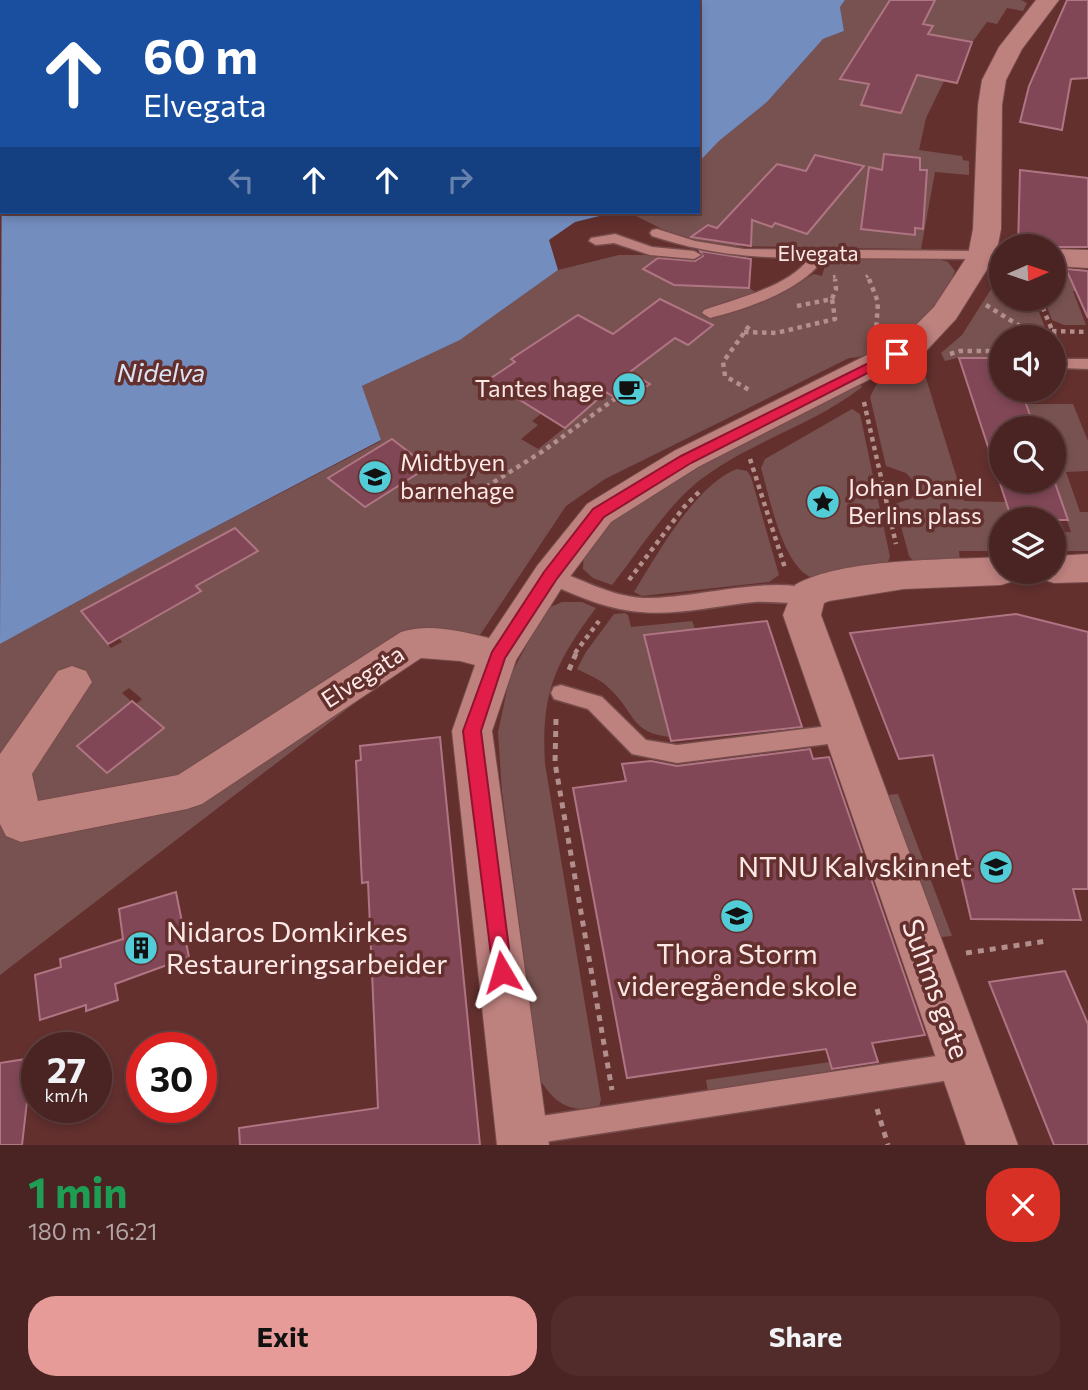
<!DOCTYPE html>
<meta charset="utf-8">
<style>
:root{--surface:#4a2422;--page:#512c2a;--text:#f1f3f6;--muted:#b2a4a5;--line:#614140;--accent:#e69b98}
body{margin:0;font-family:Commissioner,sans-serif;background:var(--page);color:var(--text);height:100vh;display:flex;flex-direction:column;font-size:26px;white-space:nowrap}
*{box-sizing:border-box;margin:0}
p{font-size:23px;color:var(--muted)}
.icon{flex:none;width:38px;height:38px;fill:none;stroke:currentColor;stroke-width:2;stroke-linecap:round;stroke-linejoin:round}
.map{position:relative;height:1145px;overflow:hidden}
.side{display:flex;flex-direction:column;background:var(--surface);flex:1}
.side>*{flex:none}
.banner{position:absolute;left:0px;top:0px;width:700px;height:214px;box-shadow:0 4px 10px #0003,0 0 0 2px var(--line);background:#1a4fa0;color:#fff;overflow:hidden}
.needle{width:46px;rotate:87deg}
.fabs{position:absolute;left:989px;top:234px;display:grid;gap:14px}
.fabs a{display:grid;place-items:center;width:77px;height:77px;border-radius:50%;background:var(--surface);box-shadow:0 4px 10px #0003,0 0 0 2px var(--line);font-size:35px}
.speed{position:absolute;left:21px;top:1032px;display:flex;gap:14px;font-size:35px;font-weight:700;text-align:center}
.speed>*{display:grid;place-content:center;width:91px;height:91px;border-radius:50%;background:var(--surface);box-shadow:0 4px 10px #0003,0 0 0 2px var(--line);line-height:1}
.speed small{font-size:18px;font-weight:400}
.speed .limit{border:10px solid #d22;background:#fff;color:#111}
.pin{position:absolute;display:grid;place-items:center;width:60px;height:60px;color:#fff;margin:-30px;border-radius:14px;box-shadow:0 4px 10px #0006}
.me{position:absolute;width:77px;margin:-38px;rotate:353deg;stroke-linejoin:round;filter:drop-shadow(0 0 5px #0008)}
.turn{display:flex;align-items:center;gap:24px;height:147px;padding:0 28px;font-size:32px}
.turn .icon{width:91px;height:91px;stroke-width:2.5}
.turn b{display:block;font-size:49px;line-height:60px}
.lanes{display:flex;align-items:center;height:66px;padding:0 28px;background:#0003;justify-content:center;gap:35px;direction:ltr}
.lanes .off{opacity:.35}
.round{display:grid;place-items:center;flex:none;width:74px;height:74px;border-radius:28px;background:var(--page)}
.head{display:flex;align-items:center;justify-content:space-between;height:119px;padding:0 28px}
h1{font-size:42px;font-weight:700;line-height:52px;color:#1e9e55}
.cta{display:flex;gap:14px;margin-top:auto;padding:14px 28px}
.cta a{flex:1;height:80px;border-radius:28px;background:var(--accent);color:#111;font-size:28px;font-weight:700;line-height:80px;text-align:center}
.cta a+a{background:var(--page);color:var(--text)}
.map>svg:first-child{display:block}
.green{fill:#785250;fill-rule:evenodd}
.water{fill:#738dbf}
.building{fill:#814757;stroke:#af7583;stroke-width:2}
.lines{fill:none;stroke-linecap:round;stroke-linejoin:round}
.service-casing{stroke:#754c4b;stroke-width:3}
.minor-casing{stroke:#754c4b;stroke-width:2}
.path-far2{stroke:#b28f8d;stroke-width:2.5;stroke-dasharray:3.5 3.5;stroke-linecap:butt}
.path-far1{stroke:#b28f8d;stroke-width:4.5;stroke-dasharray:4.5 4.5;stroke-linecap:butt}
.path{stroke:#b28f8d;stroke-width:5;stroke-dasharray:6 6;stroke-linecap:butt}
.service{fill:#bd817e;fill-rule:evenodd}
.minor{fill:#bd817e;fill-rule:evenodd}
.route{fill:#e11d48;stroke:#92132f;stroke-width:2}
.labels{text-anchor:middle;stroke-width:7;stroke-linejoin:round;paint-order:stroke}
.far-street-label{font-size:21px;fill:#fce8e6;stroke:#63302e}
.poi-label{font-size:24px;fill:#fce8e6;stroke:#63302e;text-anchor:start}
.street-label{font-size:24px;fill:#fce8e6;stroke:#63302e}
.water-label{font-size:26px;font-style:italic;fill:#dce4f3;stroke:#63302e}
.near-poi-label{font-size:28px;fill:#fce8e6;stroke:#63302e;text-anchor:end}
.near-street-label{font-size:28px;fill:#fce8e6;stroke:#63302e}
</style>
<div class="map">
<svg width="1088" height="1145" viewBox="0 0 1088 1145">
<rect width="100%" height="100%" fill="#63302e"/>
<g class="green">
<path d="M 845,0 L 1021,0 L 1027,3 L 1023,11 L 1007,8 L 997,24 L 987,22 L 944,81 L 926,118 L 919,150 L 962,156 L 963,160 L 969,161 L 969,175 L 935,172 L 921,249 L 733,246 L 678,237 L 628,212 L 698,212 L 698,163 L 719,141 L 767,102 L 823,39 L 844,31 L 840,7 Z"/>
<path d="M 619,255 L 656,255 L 657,259 L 644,269 L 689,285 L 749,288 L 762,296 L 783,292 L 814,274 L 822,276 L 827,259 L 937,259 L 948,262 L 955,271 C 941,308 890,357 849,358 L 605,479 L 566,506 L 478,638 L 428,647 L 0,975 L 0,644 L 177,547 L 381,441 L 362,386 L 460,340 L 558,270 ZM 660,299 L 713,325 L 672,336 L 658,351 L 610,336 ZM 542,413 L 567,426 L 538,449 L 521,439 L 538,425 L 532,421 ZM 391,440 L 428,467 L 365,507 L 329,478 ZM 173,561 L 200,592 L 118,636 L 122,642 L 111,648 L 82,611 ZM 129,688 L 142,699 L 136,704 L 164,728 L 110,718 L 131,701 L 122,693 Z"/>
<path d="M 1000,275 L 1001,299 L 1034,299 L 1049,338 L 1001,338 L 1001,357 L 961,357 L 945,361 L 941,353 L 962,335 Z"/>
<path d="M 1054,275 L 1088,276 L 1088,291 L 1073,291 L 1086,325 L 1064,325 L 1052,320 L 1044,299 L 1054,299 Z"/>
<path d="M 921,362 L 964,501 L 1006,502 L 1011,520 L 1001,520 L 1001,551 L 959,551 L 960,561 L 914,562 L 909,556 L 895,504 L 912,498 L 917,485 L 906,473 L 886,466 L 870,397 L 876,385 Z"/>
<path d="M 859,383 L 862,387 C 815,424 755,440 707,475 C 670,500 640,550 612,585 L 593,578 L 583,569 L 584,552 L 608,524 L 648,492 Z"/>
<path d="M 1026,404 L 1073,404 L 1088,441 L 1088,471 L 1066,472 L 1080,512 L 1088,512 L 1088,551 L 1054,551 L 1054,532 L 1071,532 L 1054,481 L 1054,429 L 1035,429 Z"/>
<path d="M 852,409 L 860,414 L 890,557 L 887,564 L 812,578 C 782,565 770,498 761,468 L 765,459 Z"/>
<path d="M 737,469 L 747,471 L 751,477 L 779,575 L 769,582 L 642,596 L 634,592 C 656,556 696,484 737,469 Z"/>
<path d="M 562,602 L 582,602 L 596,608 C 554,664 541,694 545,764 L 601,1100 L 599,1107 C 569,1113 556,1104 540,1080 L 502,792 L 498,732 L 510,676 L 546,609 Z"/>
<path d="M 625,613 L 628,615 L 631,627 L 692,621 L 695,629 L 670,737 C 631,733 635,713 611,690 C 602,680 589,675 577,669 L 586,652 L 614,614 Z"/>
<path d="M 898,794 L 952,936 L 931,938 L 879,796 Z"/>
<path d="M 830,1062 L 833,1072 L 708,1091 L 706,1080 Z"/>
</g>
<g class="water">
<path d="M 280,0 L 845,0 L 840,7 L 844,31 L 823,39 L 767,102 L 719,141 L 698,163 L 698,2 L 277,2 Z"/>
<path d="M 2,107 L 2,212 L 616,212 L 575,222 L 549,240 L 558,270 L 460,340 L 362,386 L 381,440 L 177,547 L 0,644 Z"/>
</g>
<g class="building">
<path d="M 890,0 L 935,0 L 923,24 L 933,26 L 928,34 L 972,42 L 957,83 L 917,75 L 901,113 L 861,105 L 869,84 L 840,79 Z"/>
<path d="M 1067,0 L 1088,0 L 1088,78 L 1071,79 L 1062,130 L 1020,122 L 1029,86 Z"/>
<path d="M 884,154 L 920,158 L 920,170 L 927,170 L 923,229 L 915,228 L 915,235 L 861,229 L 869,167 L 882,170 Z"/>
<path d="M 815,155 L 864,166 L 807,234 L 775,223 L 772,227 L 752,220 L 751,246 L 691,237 L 708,225 L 717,228 L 777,164 L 806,171 Z"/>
<path d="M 1020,170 L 1088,178 L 1088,247 L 1018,247 Z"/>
<path d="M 700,251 L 751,259 L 749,288 L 674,285 L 643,269 L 658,258 L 695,261 L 703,256 Z"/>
<path d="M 1066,269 L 1088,271 L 1088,318 Z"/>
<path d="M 660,299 L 713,325 L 688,345 L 675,338 L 630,372 L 650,384 L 623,403 L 606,392 L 565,428 L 488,380 L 515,362 L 511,359 L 578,315 L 613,334 Z"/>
<path d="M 959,358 L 1001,358 L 1001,390 L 1021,390 L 1035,429 L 1001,429 L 1001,481 L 1054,480 L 1068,520 L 1012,520 Z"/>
<path d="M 392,439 L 428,467 L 365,507 L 328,478 Z"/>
<path d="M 235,528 L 258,551 L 196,586 L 201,591 L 108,644 L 81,611 Z"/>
<path d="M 1016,614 L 1088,632 L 1088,889 L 1073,889 L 1081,920 L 971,919 L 933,755 L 899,759 L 850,633 Z"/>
<path d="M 767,621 L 802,727 L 671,741 L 644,635 Z"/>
<path d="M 132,701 L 164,728 L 107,773 L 77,746 Z"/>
<path d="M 440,737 L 480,1145 L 240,1145 L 239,1128 L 378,1108 L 368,882 L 362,883 L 356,761 L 361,760 L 360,746 Z"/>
<path d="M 810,749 L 813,759 L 829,757 L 925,1035 L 872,1043 L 878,1062 L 832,1069 L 826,1049 L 627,1078 L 573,788 L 626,781 L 622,764 L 651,761 L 677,766 Z"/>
<path d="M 176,892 L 189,957 L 115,984 L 118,1000 L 86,1011 L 86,1005 L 40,1020 L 35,975 L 61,967 L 60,959 L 123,939 L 119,909 Z"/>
<path d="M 1065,971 L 1088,1024 L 1088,1145 L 1054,1145 L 989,982 Z"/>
<path d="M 32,1058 L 22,1145 L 0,1145 L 0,1063 Z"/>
</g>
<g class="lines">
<g class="service-casing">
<g id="service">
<path d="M 657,229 L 695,241 L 744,249 L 982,251 L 989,255 L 982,259 L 824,258 C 803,290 747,309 710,318 L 702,313 L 704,310 C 735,299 791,286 809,258 C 752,258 706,254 652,236 L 650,233 L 652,230 Z"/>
<path d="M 615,234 L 652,247 L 694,251 L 701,255 L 694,259 L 650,255 L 614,243 L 596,245 L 589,241 L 591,238 Z"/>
<path d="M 1067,359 L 1088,359 L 1088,369 L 1061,368 L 1059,364 Z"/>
<path d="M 550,569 C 581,578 609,596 643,598 C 695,599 767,575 815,590 L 818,595 L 815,600 C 797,606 774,601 755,602 C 714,606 672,617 631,611 C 600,607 571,593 543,581 L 540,576 L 543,571 Z"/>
<path d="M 561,685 L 602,697 L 646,740 L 677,745 L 844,724 L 852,727 L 855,733 L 852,739 L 844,742 L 677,763 L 632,754 L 588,709 L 554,699 L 551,693 L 554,687 Z"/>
<path d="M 963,1052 L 972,1056 L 976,1065 L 972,1074 L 963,1078 L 525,1145 L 513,1141 L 509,1132 L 513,1123 L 522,1119 Z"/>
</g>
</g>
<g class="minor-casing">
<g id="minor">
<path d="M 1036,0 L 1059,0 L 1022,49 L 1006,80 L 1002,105 L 1001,229 L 996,255 L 956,319 L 927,350 L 698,467 L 611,522 L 563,586 L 516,660 L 492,731 L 549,1145 L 497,1145 L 452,731 L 475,665 L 460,661 L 421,658 L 202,804 L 187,809 L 21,842 L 6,836 L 0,824 L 0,754 L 58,671 L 72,666 L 86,671 L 92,682 L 32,774 L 38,801 L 178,775 L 401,632 C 429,623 461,631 489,638 L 537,566 L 587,504 L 674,451 L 905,336 L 934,307 L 968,255 L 973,229 L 978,105 L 982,80 L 999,47 Z"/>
<path d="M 1054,249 L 1088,250 L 1088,268 L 1054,266 Z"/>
<path d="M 1088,554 L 1088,582 L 1054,583 L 1041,579 L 1037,572 L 1054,572 L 1054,556 Z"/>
<path d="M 1001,557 L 1001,572 L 1019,572 L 1014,581 L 1001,585 L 904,589 L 829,601 L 824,603 L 821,615 L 1018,1145 L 966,1145 L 783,615 L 795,585 C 841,558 946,560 1001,557 Z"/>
</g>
</g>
<g class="path-far2">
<path d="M 200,0 L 203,2"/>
<path d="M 111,2 L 114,0"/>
<path d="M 219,2 L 223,0"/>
<path d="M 834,275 L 835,281"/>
<path d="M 866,275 L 870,281"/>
</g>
<g class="path-far1">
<path d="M 869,279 L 878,302 L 876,332"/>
<path d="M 1039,299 L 1058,344"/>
<path d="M 986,305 L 1039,338"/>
<path d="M 797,306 L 832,299 L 836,289 L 835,279"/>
<path d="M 749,326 L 723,362 L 725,376 L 751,391"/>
<path d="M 1052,331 L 1088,332"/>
<path d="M 744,332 L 776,333 L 835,319 L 832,299"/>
<path d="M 950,354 L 960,351 L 1001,351"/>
<path d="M 864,402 L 896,544"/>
<path d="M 750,459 L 785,568"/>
<path d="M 486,487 L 543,451 L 616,398"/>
<path d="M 629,580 L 684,507 L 702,489"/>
<path d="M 575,653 L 599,621"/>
</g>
<g class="path">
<path d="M 569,670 L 577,651"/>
<path d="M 556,719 L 555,763 L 612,1090"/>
<path d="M 966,953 L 1047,941"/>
<path d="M 877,1109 L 888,1145"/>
</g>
<use href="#service" class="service"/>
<use href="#minor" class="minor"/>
</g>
<path class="route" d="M 897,349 L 903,354 L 901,356 L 691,463 L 604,517 L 556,580 L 505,658 L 481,731 L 512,972 L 509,979 L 502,981 L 494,979 L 463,731 L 492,652 L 544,572 L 593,509 L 681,456 Z"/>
<defs>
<g id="cafe-disc" transform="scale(1.75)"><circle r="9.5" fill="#52ccd6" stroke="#63302e"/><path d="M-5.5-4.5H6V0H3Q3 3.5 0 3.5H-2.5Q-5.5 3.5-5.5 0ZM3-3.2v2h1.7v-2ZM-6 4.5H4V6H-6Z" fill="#111"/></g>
<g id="school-disc" transform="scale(1.75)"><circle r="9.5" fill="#52ccd6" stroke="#63302e"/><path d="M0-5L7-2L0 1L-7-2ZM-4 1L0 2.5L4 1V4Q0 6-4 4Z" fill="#111"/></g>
<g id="sight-disc" transform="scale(1.75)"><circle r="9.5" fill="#52ccd6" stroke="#63302e"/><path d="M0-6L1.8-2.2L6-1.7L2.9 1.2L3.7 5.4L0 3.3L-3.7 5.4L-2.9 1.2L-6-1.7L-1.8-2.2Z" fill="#111"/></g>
<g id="university-disc" transform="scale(1.75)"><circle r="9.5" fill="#52ccd6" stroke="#63302e"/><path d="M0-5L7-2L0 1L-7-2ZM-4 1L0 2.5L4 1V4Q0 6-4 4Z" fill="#111"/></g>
<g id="building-disc" transform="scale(1.75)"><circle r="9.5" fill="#52ccd6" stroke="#63302e"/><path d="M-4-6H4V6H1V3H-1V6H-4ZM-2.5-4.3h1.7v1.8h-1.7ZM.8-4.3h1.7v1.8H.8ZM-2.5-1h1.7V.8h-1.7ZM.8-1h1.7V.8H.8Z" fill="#111"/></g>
</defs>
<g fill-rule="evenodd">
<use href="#cafe-disc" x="629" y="389"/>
<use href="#school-disc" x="375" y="477"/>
<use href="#sight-disc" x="823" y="502"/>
<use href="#university-disc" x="996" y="867"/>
<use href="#school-disc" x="737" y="916"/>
<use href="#building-disc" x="141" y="948"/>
</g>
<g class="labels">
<g class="far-street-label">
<text x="818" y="261">Elvegata</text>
</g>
<g class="poi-label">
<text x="604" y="397" text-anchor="end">Tantes hage</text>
<text x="400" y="471">Midtbyen<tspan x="400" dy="28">barnehage</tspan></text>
<text x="848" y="496">Johan Daniel<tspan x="848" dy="28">Berlins plass</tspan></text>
</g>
<g class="street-label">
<text transform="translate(363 677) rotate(-33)" y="8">Elvegata</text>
</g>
<g class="water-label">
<text x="161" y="382">Nidelva</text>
</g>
<g class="near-poi-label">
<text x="972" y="877">NTNU Kalvskinnet</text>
<text x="166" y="942" text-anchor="start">Nidaros Domkirkes<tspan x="166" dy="32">Restaureringsarbeider</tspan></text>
<text x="737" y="964" text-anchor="middle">Thora Storm<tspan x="737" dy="32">videregående skole</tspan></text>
</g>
<g class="near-street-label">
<text transform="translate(936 989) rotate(70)" y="10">Suhms gate</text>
</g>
</g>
</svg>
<div class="fabs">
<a><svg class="needle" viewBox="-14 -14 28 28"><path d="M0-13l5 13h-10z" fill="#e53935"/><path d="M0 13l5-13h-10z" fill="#b2a4a5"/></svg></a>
<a><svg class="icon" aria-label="sound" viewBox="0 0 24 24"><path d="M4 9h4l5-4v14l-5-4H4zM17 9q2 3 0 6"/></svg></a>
<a><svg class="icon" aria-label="search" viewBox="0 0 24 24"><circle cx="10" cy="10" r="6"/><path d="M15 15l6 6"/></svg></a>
<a><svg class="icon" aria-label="layers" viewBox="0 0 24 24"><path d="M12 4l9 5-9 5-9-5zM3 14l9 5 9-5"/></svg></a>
</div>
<div class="speed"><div>27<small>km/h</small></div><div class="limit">30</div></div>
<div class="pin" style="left:897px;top:354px;background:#d93025"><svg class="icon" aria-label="arrive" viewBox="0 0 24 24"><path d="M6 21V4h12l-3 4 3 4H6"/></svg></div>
<svg class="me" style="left:502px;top:972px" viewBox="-20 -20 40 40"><path d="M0-17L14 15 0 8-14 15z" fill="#e11d48" stroke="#fff" stroke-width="4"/></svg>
<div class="banner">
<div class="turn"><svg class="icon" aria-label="ahead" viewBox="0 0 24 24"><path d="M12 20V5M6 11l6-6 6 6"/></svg><div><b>60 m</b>Elvegata</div></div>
<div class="lanes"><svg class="icon off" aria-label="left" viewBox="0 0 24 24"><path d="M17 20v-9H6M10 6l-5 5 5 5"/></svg><svg class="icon" aria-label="ahead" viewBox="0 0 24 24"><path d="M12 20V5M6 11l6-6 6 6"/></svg><svg class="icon" aria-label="ahead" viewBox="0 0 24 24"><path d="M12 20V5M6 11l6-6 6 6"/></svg><svg class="icon off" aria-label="right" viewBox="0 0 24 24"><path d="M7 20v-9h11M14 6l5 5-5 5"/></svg></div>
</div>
</div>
<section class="side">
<div class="head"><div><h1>1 min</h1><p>180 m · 16:21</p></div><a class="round" style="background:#d93025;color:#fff"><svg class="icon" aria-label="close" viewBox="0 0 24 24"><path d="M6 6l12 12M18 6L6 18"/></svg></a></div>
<div class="cta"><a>Exit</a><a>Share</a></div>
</section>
